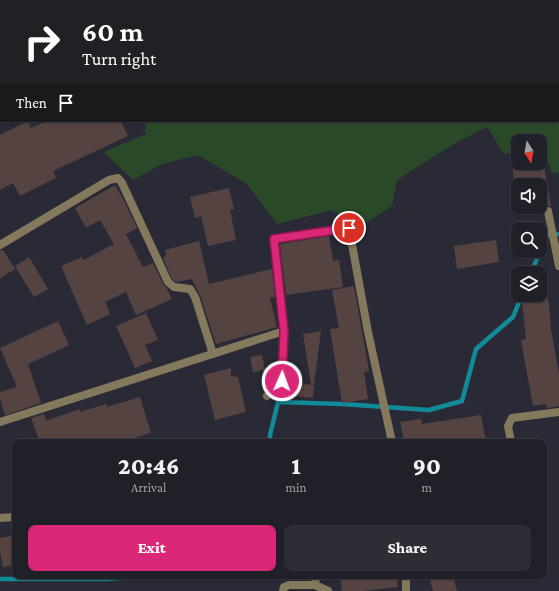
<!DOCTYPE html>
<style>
:root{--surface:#202029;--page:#2d2d35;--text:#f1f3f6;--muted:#a2a3a8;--line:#3d3e46;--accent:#db2777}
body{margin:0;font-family:"Crimson Pro",serif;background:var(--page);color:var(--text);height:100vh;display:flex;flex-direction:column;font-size:15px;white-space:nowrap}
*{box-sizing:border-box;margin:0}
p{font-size:13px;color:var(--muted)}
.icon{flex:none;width:22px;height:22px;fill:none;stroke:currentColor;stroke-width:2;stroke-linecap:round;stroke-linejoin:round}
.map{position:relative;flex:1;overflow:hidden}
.panel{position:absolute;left:12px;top:439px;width:535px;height:140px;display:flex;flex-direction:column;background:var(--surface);border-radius:8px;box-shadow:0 1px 3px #0004,0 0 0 1px var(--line)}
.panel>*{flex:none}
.hud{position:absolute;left:0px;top:0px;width:559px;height:122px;box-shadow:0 1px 3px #0004,0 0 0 1px var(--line);background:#202124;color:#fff;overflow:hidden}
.needle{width:26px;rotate:169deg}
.controls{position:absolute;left:511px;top:134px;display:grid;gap:8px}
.controls a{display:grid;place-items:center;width:36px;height:36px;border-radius:8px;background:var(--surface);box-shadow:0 1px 3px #0004,0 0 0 1px var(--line);font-size:20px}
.pin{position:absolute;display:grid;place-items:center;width:34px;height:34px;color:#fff;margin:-17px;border:2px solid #fff;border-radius:50%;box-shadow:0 1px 4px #0007}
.me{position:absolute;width:44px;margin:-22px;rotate:2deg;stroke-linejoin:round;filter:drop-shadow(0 0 3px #0008)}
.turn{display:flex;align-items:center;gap:14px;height:84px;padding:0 16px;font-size:18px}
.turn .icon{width:52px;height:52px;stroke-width:2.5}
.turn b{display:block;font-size:28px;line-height:34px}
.then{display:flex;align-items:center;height:38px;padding:0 16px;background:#0003;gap:8px;font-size:15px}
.eta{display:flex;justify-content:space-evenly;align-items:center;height:68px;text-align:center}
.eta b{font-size:24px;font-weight:800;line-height:28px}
.button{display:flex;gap:8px;margin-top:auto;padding:8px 16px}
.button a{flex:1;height:46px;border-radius:8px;background:var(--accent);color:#fff;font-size:16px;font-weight:800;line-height:46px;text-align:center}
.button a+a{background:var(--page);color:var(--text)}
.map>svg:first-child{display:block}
.green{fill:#2a4928}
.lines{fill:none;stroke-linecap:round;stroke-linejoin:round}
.stream{stroke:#128b98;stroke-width:4.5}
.building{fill:#554342}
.street{stroke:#85795d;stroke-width:8}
.route-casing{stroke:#8e194d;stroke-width:10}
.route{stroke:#db2777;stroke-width:7}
</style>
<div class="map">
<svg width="559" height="591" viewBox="0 0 559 591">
<rect width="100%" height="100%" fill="#2a2a37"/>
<path class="green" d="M 247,0 L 559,0 L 559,173 L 552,172 L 544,149 L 540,149 L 540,141 L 518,141 L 518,152 L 504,154 L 487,127 L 457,142 L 397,180 L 392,206 L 359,227 L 332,210 L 277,224 L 247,184 L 198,155 L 162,164 L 133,180 L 104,152 L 146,134 L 145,121 L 558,121 L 558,1 Z"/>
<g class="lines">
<g class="stream">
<path d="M 531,273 L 547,235 L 559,234"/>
<path d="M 270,442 L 270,435 L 278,402 L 342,404 L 429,410 L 462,401 L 476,349 L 513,317 L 522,295"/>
<path d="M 0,579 L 107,579 L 147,576"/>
</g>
</g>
<g class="building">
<path d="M 28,121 L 31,128 L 47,121 L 121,121 L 128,136 L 53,171 L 56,178 L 20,196 L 13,183 L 0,190 L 0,135 Z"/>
<path d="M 542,155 L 551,206 L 547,206 L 520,212 L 519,207 L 540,207 L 540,185 L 518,185 L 518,201 L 511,161 L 518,160 L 518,163 L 540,163 L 540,156 Z"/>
<path d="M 115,185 L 124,201 L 137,228 L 126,234 L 143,267 L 153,263 L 163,284 L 167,289 L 172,299 L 136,315 L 126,292 L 105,302 L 110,314 L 87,325 L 61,266 L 82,257 L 84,260 L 114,244 L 100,220 L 86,228 L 75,208 Z"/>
<path d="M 229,188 L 234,209 L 230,210 L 236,240 L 208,246 L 201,216 L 195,218 L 190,197 Z"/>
<path d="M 329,236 L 333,261 L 339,260 L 343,287 L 286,295 L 280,244 Z"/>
<path d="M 496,240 L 499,262 L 457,269 L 454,246 Z"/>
<path d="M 199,241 L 209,284 L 272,269 L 275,297 L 270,298 L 277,327 L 216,344 L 200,295 L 195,286 L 192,279 L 176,282 L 172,279 L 163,258 L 166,256 L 165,250 Z"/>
<path d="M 0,250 L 3,250 L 15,269 L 0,278 Z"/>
<path d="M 29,257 L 48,289 L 34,297 L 15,266 Z"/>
<path d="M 354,286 L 369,371 L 364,372 L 368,399 L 342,403 L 330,329 L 339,328 L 332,290 Z"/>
<path d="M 548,298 L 551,323 L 550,324 L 559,373 L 559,406 L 547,408 L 546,404 L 533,406 L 521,340 L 526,339 L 522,301 Z"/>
<path d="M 146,313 L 158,340 L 145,345 L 152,361 L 135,368 L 116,326 Z"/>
<path d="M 58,321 L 69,345 L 28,364 L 41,403 L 5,415 L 0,398 L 0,392 L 17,387 L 0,348 Z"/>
<path d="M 321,331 L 314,384 L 311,384 L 303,334 Z"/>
<path d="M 262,355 L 265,370 L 253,372 L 250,357 Z"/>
<path d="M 231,368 L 231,376 L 238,377 L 246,412 L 215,420 L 204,375 Z"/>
<path d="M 287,382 L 314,385 L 313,398 L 285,395 Z"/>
<path d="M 140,397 L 151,433 L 121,442 L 40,442 L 31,418 L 44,414 L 46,420 L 48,420 L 80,409 L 80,412 L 106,404 L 107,407 Z"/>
<path d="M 481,415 L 486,442 L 404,442 L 400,422 L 421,419 L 422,424 Z"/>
<path d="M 15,535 L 15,565 L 3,567 L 0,551 L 0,538 Z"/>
<path d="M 340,576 L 397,576 L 398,587 L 363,591 L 342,591 Z"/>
<path d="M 429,576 L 453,576 L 457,591 L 433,591 Z"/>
</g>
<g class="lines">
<g class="street">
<path d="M 109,0 L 110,1"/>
<path d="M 145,1 L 146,0"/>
<path d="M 0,80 L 1,80"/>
<path d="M 548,211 L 559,266"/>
<path d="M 0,245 L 109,180 L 118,178 L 122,183 L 168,282 L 174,287 L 190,289 L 195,297 L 213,354"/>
<path d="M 267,396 L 282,381 L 284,331 L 274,239 L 349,228 L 368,332 L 392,442"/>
<path d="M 0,422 L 284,331"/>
<path d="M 511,442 L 508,426 L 512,418 L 559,412"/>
<path d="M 0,518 L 15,517"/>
<path d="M 406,576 L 406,591"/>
<path d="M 315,585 L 316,576"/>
<path d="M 283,591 L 284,587 L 289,585 L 315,585 L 328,591"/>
</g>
</g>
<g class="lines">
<g class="route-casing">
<path id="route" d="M 282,381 L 284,331 L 274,239 L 349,228"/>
</g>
<use href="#route" class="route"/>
</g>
</svg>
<div class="controls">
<a><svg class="needle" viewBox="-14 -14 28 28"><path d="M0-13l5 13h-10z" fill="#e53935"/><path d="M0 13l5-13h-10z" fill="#a2a3a8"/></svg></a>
<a><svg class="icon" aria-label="sound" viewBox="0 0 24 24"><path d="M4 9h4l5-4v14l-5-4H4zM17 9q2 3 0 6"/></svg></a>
<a><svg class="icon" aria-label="search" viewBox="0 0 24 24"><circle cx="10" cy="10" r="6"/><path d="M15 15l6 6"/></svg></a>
<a><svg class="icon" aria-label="layers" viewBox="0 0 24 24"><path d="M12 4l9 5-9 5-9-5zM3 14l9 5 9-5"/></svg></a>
</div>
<div class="pin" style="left:349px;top:228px;background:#d93025"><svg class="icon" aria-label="arrive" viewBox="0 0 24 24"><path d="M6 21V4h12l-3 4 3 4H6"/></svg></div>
<svg class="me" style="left:282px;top:381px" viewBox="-20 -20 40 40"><circle r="17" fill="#db2777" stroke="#fff" stroke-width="3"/><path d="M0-11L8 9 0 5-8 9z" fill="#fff"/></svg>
<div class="hud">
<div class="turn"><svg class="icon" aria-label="right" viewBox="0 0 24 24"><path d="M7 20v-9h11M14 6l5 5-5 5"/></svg><div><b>60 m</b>Turn right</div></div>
<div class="then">Then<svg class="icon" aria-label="arrive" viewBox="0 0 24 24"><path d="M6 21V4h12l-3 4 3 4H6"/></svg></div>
</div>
<section class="panel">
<div class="eta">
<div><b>20:46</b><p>Arrival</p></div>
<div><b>1</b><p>min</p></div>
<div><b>90</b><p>m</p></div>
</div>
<div class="button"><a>Exit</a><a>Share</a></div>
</section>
</div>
